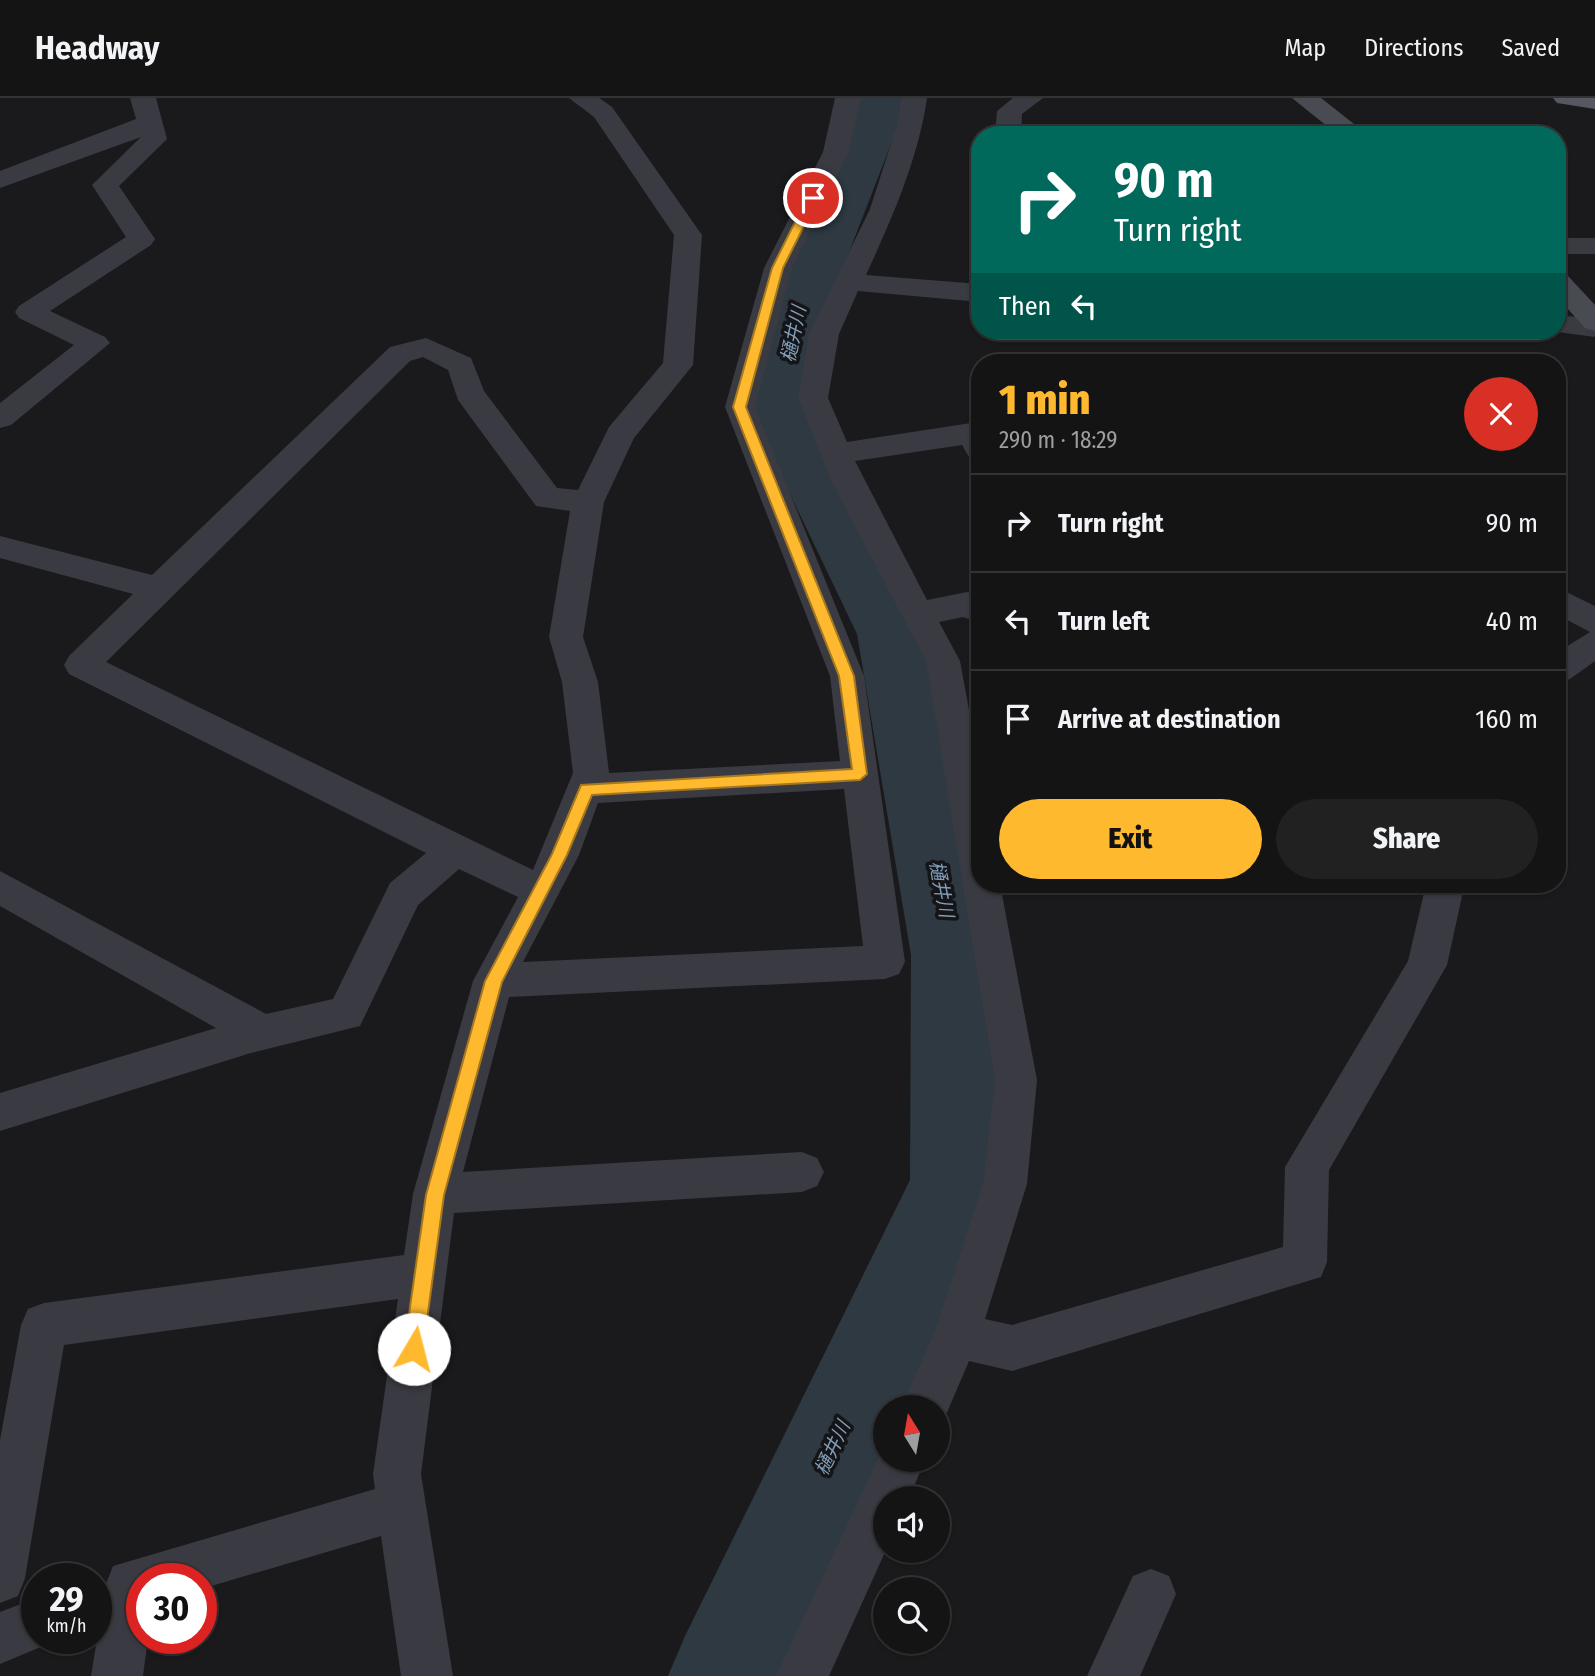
<!DOCTYPE html>
<meta charset="utf-8">
<style>
:root{--surface:#141415;--page:#212122;--text:#f1f3f6;--muted:#9d9ea0;--line:#333334;--accent:#ffb92f}
body{margin:0;font-family:"Fira Sans Condensed","Noto Sans JP",sans-serif;background:var(--page);color:var(--text);height:100vh;display:flex;flex-direction:column;font-size:26px;white-space:nowrap}
*{box-sizing:border-box;margin:0}
p{font-size:23px;color:var(--muted)}
.icon{flex:none;width:38px;height:38px;fill:none;stroke:currentColor;stroke-width:2;stroke-linecap:round;stroke-linejoin:round}
.map{position:relative;flex:1;overflow:hidden}
.drawer{position:absolute;left:971px;top:256px;width:595px;height:539px;display:flex;flex-direction:column;background:var(--surface);border-radius:28px;box-shadow:0 2px 5px #0004,0 0 0 2px var(--line)}
.drawer>*{flex:none}
.hud{position:absolute;left:971px;top:28px;width:595px;height:214px;border-radius:28px;box-shadow:0 2px 5px #0004,0 0 0 2px var(--line);background:#00695c;color:#fff;overflow:hidden}
.needle{width:46px;rotate:349deg}
.tools{position:absolute;left:873px;top:1297px;display:grid;gap:14px}
.tools a{display:grid;place-items:center;width:77px;height:77px;border-radius:50%;background:var(--surface);box-shadow:0 2px 5px #0004,0 0 0 2px var(--line);font-size:35px}
.speed{position:absolute;left:21px;top:1465px;display:flex;gap:14px;font-size:35px;font-weight:700;text-align:center}
.speed>*{display:grid;place-content:center;width:91px;height:91px;border-radius:50%;background:var(--surface);box-shadow:0 2px 5px #0004,0 0 0 2px var(--line);line-height:1}
.speed small{font-size:18px;font-weight:400}
.speed .limit{border:10px solid #d22;background:#fff;color:#111}
.pin{position:absolute;display:grid;place-items:center;width:60px;height:60px;color:#fff;margin:-30px;border:4px solid #fff;border-radius:50%;box-shadow:0 2px 7px #0007}
.me{position:absolute;width:77px;margin:-38px;rotate:8deg;stroke-linejoin:round;filter:drop-shadow(0 0 5px #0008)}
.turn{display:flex;align-items:center;gap:24px;height:147px;padding:0 28px;font-size:32px}
.turn .icon{width:91px;height:91px;stroke-width:2.5}
.turn b{display:block;font-size:49px;line-height:60px}
.then{display:flex;align-items:center;height:66px;padding:0 28px;background:#0003;gap:14px;font-size:26px}
.round{display:grid;place-items:center;flex:none;width:74px;height:74px;border-radius:37px;background:var(--page)}
.head{display:flex;align-items:center;justify-content:space-between;height:119px;padding:0 28px}
h1{font-size:42px;font-weight:800;line-height:52px;color:var(--accent)}
.cta{display:flex;gap:14px;margin-top:auto;padding:14px 28px}
.cta a{flex:1;height:80px;border-radius:42px;background:var(--accent);color:#111;font-size:28px;font-weight:800;line-height:80px;text-align:center}
.cta a+a{background:var(--page);color:var(--text)}
ul{padding:0;list-style:none}
li{display:flex;align-items:center;gap:21px;height:98px;padding:0 28px;border-top:2px solid var(--line)}
li div{flex:1}
li b{display:block;font-size:26px}
li em{font-style:normal}
header{display:flex;align-items:center;gap:42px;box-sizing:border-box;height:98px;padding:0 35px;background:var(--surface);border-bottom:2px solid var(--line)}
header strong{font-size:33px}
nav{display:flex;gap:38px;margin-inline-start:auto;font-size:24px}
.map>svg:first-child{display:block}
.lines{fill:none;stroke-linecap:round;stroke-linejoin:round}
.river{fill:#2e3942;fill-rule:evenodd}
.street{fill:#3a3b42;fill-rule:evenodd}
.secondary{fill:#484b52;fill-rule:evenodd}
.primary{fill:#565861;fill-rule:evenodd}
.route{fill:#ffb92f;stroke:#a6781f;stroke-width:2}
.labels{text-anchor:middle;stroke-width:7;stroke-linejoin:round;paint-order:stroke}
.water-label{font-size:19px;font-style:italic;fill:#809fbb;stroke:#151517}
</style>
<header>
<strong>Headway</strong>
<nav><a>Map</a><a>Directions</a><a>Saved</a></nav>
</header>
<div class="map">
<svg width="1595" height="1578" viewBox="0 0 1595 1578">
<rect width="100%" height="100%" fill="#1a1a1c"/>
<g class="lines">
<path class="river" d="M 855,0 L 909,0 L 830,203 L 812,304 L 931,536 L 980,786 L 983,786 L 997,857 L 1005,1085 L 904,1309 L 886,1309 L 886,1350 L 783,1578 L 668,1578 L 685,1538 L 910,1082 L 911,857 L 857,536 L 746,304 L 768,203 Z"/>
<g class="street">
<path d="M 130,0 L 156,0 L 167,41 L 119,88 L 155,141 L 151,147 L 50,213 L 105,239 L 110,245 L 11,327 L 0,330 L 0,305 L 74,247 L 19,220 L 15,214 L 19,208 L 126,139 L 92,87 L 141,39 L 0,90 L 0,73 L 136,21 Z"/>
<path d="M 569,0 L 599,0 L 612,9 L 702,137 L 693,267 L 634,340 L 604,404 L 583,539 L 598,584 L 609,675 L 840,663 L 830,578 L 725,309 L 764,170 L 823,54 L 835,0 L 861,0 L 849,54 L 792,170 L 755,309 L 864,578 L 905,864 L 899,876 L 885,881 L 509,899 L 463,1074 L 802,1054 L 817,1060 L 824,1074 L 817,1088 L 802,1094 L 454,1115 L 421,1376 L 453,1578 L 401,1578 L 381,1438 L 201,1491 L 201,1480 L 142,1480 L 142,1540 L 148,1540 L 143,1578 L 91,1578 L 106,1486 L 113,1468 L 375,1391 L 373,1376 L 398,1201 L 64,1247 L 25,1480 L 18,1498 L 0,1505 L 0,1342 L 21,1227 L 28,1211 L 44,1205 L 404,1157 L 413,1096 L 473,883 L 518,799 L 459,771 L 418,807 L 360,928 L 251,955 L 0,1033 L 0,995 L 216,930 L 0,808 L 0,773 L 266,916 L 333,901 L 390,785 L 426,755 L 69,576 L 64,567 L 69,558 L 133,496 L 0,460 L 0,438 L 152,477 L 390,249 L 426,240 L 471,260 L 484,293 L 557,390 L 578,392 L 609,329 L 663,265 L 674,137 L 594,19 ZM 423,259 L 448,272 L 458,302 L 536,408 L 570,413 L 549,539 L 562,584 L 573,675 L 533,772 L 106,564 L 410,263 ZM 844,691 L 863,848 L 523,864 L 579,757 L 598,705 Z"/>
<path d="M 901,0 L 927,0 C 918,62 892,120 866,177 L 980,186 L 980,204 L 858,193 L 839,236 L 828,300 L 847,344 L 971,325 L 980,327 L 980,362 L 969,359 L 962,347 L 855,363 L 927,502 L 967,494 L 980,498 L 980,525 L 963,519 L 939,524 L 960,563 L 980,671 L 980,786 L 1000,786 L 1037,982 L 1027,1086 L 985,1221 L 1012,1227 L 1283,1149 L 1285,1069 L 1408,863 L 1424,795 L 1420,786 L 1463,786 L 1464,789 L 1447,867 L 1329,1072 L 1327,1164 L 1321,1179 L 1012,1273 L 969,1263 L 942,1326 L 938,1327 L 938,1309 L 901,1309 L 935,1233 L 983,1086 L 995,982 L 926,563 L 832,385 L 798,300 L 809,236 L 870,111 L 897,27 Z"/>
<path d="M 1013,0 L 1043,0 L 1022,16 L 1021,37 L 995,37 L 997,13 Z"/>
<rect x="1558" y="140" width="37" height="16"/>
<path d="M 1558,217 L 1595,221 L 1595,239 L 1550,233 L 1558,233 Z"/>
<path d="M 1558,490 L 1595,508 L 1595,563 L 1570,581 L 1558,585 L 1558,554 L 1590,534 L 1558,517 Z"/>
<path d="M 886,1344 L 886,1362 L 925,1362 L 909,1400 L 886,1400 L 886,1452 L 829,1578 L 776,1578 Z"/>
<path d="M 1151,1471 L 1169,1478 L 1176,1496 L 1140,1578 L 1087,1578 L 1133,1478 Z"/>
<path d="M 37,1500 L 37,1540 L 56,1540 L 55,1543 L 0,1566 L 0,1514 Z"/>
</g>
<g class="secondary">
<path d="M 1292,0 L 1321,0 L 1368,37 L 1338,37 Z"/>
<path d="M 1558,176 L 1568,178 L 1595,207 L 1595,233 L 1585,230 L 1558,200 Z"/>
</g>
<path class="primary" d="M 1553,0 L 1595,0 L 1595,11 L 1557,5 Z"/>
</g>
<path class="route" d="M 813,97 L 818,100 L 783,170 L 746,309 L 854,578 L 867,676 L 860,682 L 592,697 L 567,757 L 502,884 L 444,1097 L 423,1251 L 420,1258 L 414,1261 L 407,1258 L 404,1251 L 426,1097 L 485,883 L 552,756 L 581,687 L 852,671 L 839,578 L 733,309 L 772,170 L 807,100 Z"/>
<g class="labels">
<g class="water-label">
<text transform="translate(793 236) rotate(-78)" y="7">樋井川</text>
<text transform="translate(942 791) rotate(79)" y="7">樋井川</text>
<text transform="translate(832 1350) rotate(-65)" y="7">樋井川</text>
</g>
</g>
</svg>
<div class="tools">
<a><svg class="needle" viewBox="-14 -14 28 28"><path d="M0-13l5 13h-10z" fill="#e53935"/><path d="M0 13l5-13h-10z" fill="#9d9ea0"/></svg></a>
<a><svg class="icon" aria-label="sound" viewBox="0 0 24 24"><path d="M4 9h4l5-4v14l-5-4H4zM17 9q2 3 0 6"/></svg></a>
<a><svg class="icon" aria-label="search" viewBox="0 0 24 24"><circle cx="10" cy="10" r="6"/><path d="M15 15l6 6"/></svg></a>
</div>
<div class="speed"><div>29<small>km/h</small></div><div class="limit">30</div></div>
<div class="pin" style="left:813px;top:100px;background:#d93025"><svg class="icon" aria-label="arrive" viewBox="0 0 24 24"><path d="M6 21V4h12l-3 4 3 4H6"/></svg></div>
<svg class="me" style="left:414px;top:1251px" viewBox="-20 -20 40 40"><circle r="19" fill="#fff"/><path d="M0-13L10 11 0 6-10 11z" fill="#ffb92f"/></svg>
<div class="hud">
<div class="turn"><svg class="icon" aria-label="right" viewBox="0 0 24 24"><path d="M7 20v-9h11M14 6l5 5-5 5"/></svg><div><b>90 m</b>Turn right</div></div>
<div class="then">Then<svg class="icon" aria-label="left" viewBox="0 0 24 24"><path d="M17 20v-9H6M10 6l-5 5 5 5"/></svg></div>
</div>
<section class="drawer">
<div class="head"><div><h1>1 min</h1><p>290 m · 18:29</p></div><a class="round" style="background:#d93025;color:#fff"><svg class="icon" aria-label="close" viewBox="0 0 24 24"><path d="M6 6l12 12M18 6L6 18"/></svg></a></div>
<ul>
<li><svg class="icon" aria-label="right" viewBox="0 0 24 24"><path d="M7 20v-9h11M14 6l5 5-5 5"/></svg><div><b>Turn right</b></div><em>90 m</em></li>
<li><svg class="icon" aria-label="left" viewBox="0 0 24 24"><path d="M17 20v-9H6M10 6l-5 5 5 5"/></svg><div><b>Turn left</b></div><em>40 m</em></li>
<li><svg class="icon" aria-label="arrive" viewBox="0 0 24 24"><path d="M6 21V4h12l-3 4 3 4H6"/></svg><div><b>Arrive at destination</b></div><em>160 m</em></li>
</ul>
<div class="cta"><a>Exit</a><a>Share</a></div>
</section>
</div>
